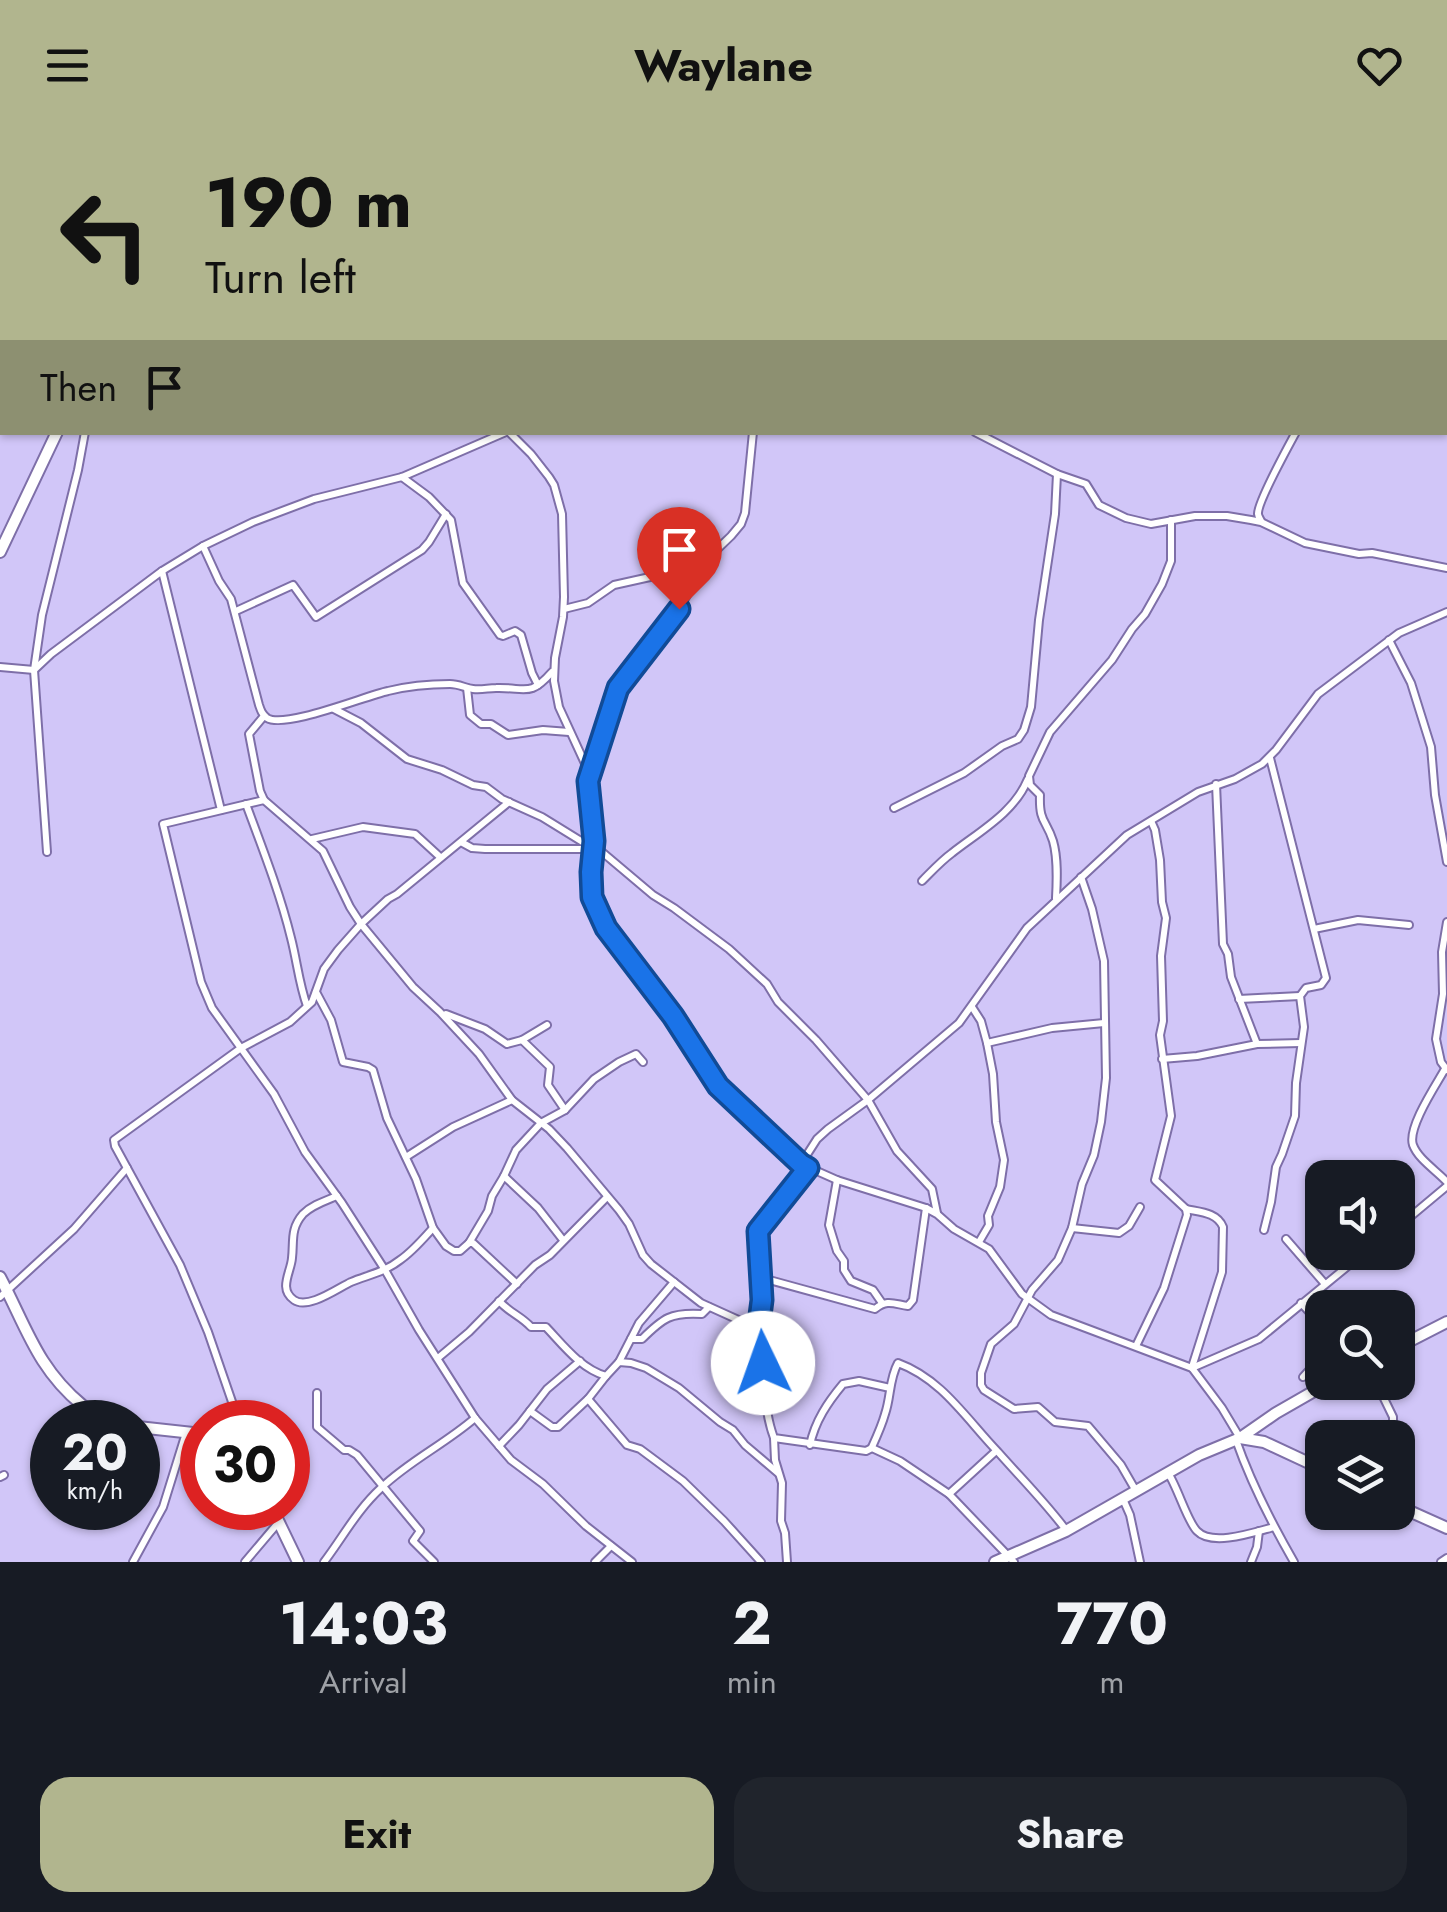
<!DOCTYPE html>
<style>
:root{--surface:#171b24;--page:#20242c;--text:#f1f3f6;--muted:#9ea1a6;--accent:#b1b58e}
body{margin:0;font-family:Jost,sans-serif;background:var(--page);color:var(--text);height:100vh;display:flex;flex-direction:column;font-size:38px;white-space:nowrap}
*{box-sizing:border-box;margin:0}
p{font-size:32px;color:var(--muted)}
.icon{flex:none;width:55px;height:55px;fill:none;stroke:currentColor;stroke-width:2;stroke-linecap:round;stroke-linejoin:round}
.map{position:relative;height:1432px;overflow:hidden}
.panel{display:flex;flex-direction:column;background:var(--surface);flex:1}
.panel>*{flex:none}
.guide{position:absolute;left:0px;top:0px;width:1448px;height:305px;box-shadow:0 2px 8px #0004;background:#b1b58e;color:#111;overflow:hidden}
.fabs{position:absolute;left:1305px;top:1030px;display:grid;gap:20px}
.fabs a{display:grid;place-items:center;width:110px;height:110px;border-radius:20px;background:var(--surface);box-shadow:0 2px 8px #0004;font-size:50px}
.speed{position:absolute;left:30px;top:1270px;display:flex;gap:20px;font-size:50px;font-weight:700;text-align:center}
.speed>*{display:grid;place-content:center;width:130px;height:130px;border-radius:50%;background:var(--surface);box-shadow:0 2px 8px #0004;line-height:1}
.speed small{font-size:25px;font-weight:400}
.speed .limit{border:15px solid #d22;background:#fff;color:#111}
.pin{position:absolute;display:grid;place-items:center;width:85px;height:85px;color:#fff;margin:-102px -42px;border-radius:50% 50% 50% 0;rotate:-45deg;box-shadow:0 0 10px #0007}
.pin .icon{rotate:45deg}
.me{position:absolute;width:110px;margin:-55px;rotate:357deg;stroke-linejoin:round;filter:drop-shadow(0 0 8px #0008)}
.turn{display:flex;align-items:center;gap:35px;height:210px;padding:0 40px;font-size:45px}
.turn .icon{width:130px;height:130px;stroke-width:2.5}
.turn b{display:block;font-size:70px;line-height:85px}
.then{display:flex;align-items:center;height:95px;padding:0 40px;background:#0003;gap:20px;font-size:38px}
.eta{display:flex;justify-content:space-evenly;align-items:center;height:170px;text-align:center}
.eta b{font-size:60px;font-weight:700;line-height:70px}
.button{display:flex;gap:20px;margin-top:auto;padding:20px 40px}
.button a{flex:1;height:115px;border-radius:30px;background:var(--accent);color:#111;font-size:40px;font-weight:700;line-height:115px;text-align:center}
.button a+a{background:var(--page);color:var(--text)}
header{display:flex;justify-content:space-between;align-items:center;height:130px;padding:0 40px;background:var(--accent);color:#111;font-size:45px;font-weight:700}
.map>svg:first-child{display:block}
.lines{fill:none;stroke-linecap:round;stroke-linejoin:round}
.stream{stroke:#725ba9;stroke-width:2.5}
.street-casing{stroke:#7e6fa8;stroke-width:10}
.secondary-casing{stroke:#7e6fa8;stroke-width:14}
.street{stroke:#fff;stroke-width:6}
.secondary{stroke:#fff;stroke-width:10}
.route-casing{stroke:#114b97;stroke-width:25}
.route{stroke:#1a73e8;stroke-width:18}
</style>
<header><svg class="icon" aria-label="menu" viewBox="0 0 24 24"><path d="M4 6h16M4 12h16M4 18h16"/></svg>Waylane<svg class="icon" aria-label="heart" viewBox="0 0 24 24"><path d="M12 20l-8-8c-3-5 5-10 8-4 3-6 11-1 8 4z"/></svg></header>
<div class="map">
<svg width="1447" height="1432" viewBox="0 0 1447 1432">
<rect width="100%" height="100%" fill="#d1c6f8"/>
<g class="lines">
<g class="stream">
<path d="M 1390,0 L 1393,2"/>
<path d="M 1400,2 L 1401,0"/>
</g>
<g class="street-casing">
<g id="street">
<path d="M 345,0 L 346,2"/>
<path d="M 482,0 L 483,2"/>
<path d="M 569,0 L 571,2"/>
<path d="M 692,0 L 696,2"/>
<path d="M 779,0 L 783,2"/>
<path d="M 1041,0 L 1044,2"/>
<path d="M 1203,0 L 1204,2"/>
<path d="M 1314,0 L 1316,2"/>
<path d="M 850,2 L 852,0"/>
<path d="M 960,2 L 963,0"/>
<path d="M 1295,2 L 1302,0"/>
<path d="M 1445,140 L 1447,138"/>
<path d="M 1445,278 L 1447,279"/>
<path d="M 0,300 L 2,299"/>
<path d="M 509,302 L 531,324 L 549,347 L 554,355 L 562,384 L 564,467 L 563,487 L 555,528 L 554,551 L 559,577 L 588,640 L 594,711 L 591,751 L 593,767 L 602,792 L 673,886 L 719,956 L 801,1034 L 837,1050 L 926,1078 L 937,1084 L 954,1099 L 989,1119 L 1022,1164 L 1051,1185 L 1192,1238 L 1222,1278 L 1240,1308"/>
<path d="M 975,302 L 1057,344 L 1086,354 L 1099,375 L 1126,388 L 1151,394 L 1195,386 L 1227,386 L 1251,390 L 1261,392 L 1305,413 L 1359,424 L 1372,423 L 1447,438"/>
<path d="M 402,347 L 429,367 L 451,390 L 463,453 L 500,505 L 503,506 L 515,501 L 521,505 L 532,543 L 538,555"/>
<path d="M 1261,391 C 1260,389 1258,386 1258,384 C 1257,373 1289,315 1296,302"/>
<path d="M 203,416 L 219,451 L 231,469 L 259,575 C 261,581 262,584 267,588 C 285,599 365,566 388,561 C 408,556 430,554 450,554 C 459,554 465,558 473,559 C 482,560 488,558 496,558 C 526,557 529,568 552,542"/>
<path d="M 162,441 L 221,680"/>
<path d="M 564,479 L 588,473 L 614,455 L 704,435"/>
<path d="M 236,481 L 293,455 L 316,487 L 422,420 L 429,412 L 446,384"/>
<path d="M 1389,510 L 1411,553 L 1431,617 L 1435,665 L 1447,732"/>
<path d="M 0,537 L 34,540 L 51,524 L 162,441 L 203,416 L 253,392 L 314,369 L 402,347 L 506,302"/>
<path d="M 467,558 L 470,585 L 481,594 L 491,594 L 508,605 L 543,600 L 569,602"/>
<path d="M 334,579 L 361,593 L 407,629 L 442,640 L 473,655 L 486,657 L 502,669 L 542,687 L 589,716"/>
<path d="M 264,586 L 249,604 L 260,661 L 264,670 L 323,721 L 350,777 L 361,794 L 413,857 L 440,882 L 479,924 L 512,970 L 549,999 L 567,1018 L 619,1080 L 629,1094 L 643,1125 L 651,1134 L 701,1173 L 754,1197 C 766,1212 763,1234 764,1252 C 765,1270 768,1292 774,1308 L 866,1321 L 872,1318 L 900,1331 L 949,1364 L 1014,1432"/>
<path d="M 589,648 L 618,558 L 624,548 L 679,479 L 705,434 L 705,431 L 731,406 L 741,394 L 745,383 L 753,302"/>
<path d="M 1216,654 L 1223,814 L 1228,824 L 1231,847 L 1257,914 L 1301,913"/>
<path d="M 264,670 L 163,694 L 201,852 L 212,878 L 274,964 L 305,1022 L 342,1073 L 385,1140 L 419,1200 L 475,1288 L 511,1330 L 543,1354 L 586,1396 L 632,1432"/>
<path d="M 246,674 C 262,717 280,763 291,808 C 297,831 299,854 307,876"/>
<path d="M 894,678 L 964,643 L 1002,616 L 1018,609 L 1024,600 L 1031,577 L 1039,490 L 1055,384 L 1057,344"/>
<path d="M 312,709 L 363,697 L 415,704 L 440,727"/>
<path d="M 461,712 L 472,718 L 485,719 L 594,719 L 602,722 L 653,765 L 674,778 L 729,819 L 767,854 L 778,872 L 816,910 L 868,970 L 897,1021 L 932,1059 L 937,1083"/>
<path d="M 47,722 L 34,540 L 42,485 L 78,340 L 85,302"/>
<path d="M 1081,747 L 1092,779 L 1104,831 L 1106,948 L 1101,992 L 1094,1025 L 1082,1054 L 1072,1098 L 1058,1130 L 1032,1160 L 1014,1194 L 991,1214 L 981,1243 L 981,1255 L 984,1260 L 1014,1279 L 1038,1277 L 1055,1292 L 1088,1296 L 1121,1335 L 1136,1361"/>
<path d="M 922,751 C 932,741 941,731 952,723 C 980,701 1014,683 1028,649"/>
<path d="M 1056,768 C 1057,750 1058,728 1053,711 C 1046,689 1039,693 1040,665 L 1030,655 L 1029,646 L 1050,602 L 1112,530 L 1132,499 L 1145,484 L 1162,454 L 1171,431 L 1171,390"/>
<path d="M 1447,792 L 1442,822 L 1443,864 L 1436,909 L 1441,932 L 1447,940"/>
<path d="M 1314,799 L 1358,790 L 1409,795"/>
<path d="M 316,862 L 331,890 L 343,932 L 368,937 L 373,940 L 387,988 L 416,1049 L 433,1098 L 446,1116 L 454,1121 L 460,1121 L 469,1113 L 473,1113 L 517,1154"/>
<path d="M 1239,869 L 1300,866"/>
<path d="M 972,877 L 981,891 L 987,913 L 993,944 L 996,992 L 1004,1030 L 1000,1057 L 988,1086 L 989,1095 L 979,1112"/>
<path d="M 446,884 L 485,899 L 507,914 L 522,910 L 547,895"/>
<path d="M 522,910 L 550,937 L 548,955 L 565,980"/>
<path d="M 987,913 L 1052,898 L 1104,893"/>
<path d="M 1162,929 L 1197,926 L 1257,914"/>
<path d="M 1445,939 C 1436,955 1407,998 1413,1015 C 1418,1029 1437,1041 1447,1052"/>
<path d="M 406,1027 L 453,997 L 512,970"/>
<path d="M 801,1034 L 817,1009 L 828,999 L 868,970 L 959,893 L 1027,798 L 1127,705 L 1198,662 L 1235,649 L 1262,634 L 1276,620 L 1318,564 L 1399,503 L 1447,482"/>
<path d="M 504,1046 L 538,1078 L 563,1110"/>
<path d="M 837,1050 L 829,1095 L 837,1121 L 844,1131 L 844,1140 L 851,1151 L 873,1160 L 882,1173"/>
<path d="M 337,1066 C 325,1071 312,1075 303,1084 C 290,1099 294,1111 292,1128 C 291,1142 278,1159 294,1170 C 308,1180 338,1158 351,1152 C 368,1145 385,1142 400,1130 C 412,1122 423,1109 433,1098"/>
<path d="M 1186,1079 C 1199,1082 1217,1082 1223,1097 L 1222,1142 L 1192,1237"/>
<path d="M 1398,1097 L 1447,1056"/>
<path d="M 1072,1098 L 1119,1103 L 1129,1096 L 1140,1077"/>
<path d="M 1264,1100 L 1271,1072 L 1276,1037 L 1282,1024 L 1295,986 L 1296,953 L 1304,897 L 1300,866 L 1306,858 L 1321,855 L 1326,848 L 1270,628"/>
<path d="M 1286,1109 L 1325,1154"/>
<path d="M 469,1113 L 488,1081 L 492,1066 L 504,1046 L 516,1020 L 541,993 L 565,980 L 594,949 L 619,932 L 636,924 L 643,932"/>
<path d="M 762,1148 L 875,1179 C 887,1169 894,1174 908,1176 L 913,1170 L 926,1078"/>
<path d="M 0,1167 L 74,1099 L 127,1038"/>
<path d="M 499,1171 C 510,1183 521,1186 531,1197 L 546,1197 C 563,1215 581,1239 606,1246 L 619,1232 L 631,1233 L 646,1238 L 679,1258 L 720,1292 L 733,1300 L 745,1315 L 778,1343"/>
<path d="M 1301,1173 L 1322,1196"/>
<path d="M 758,1201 L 762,1170 L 758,1101 L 808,1038"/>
<path d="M 631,1209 L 642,1209 C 663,1188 671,1182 702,1184 L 709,1177"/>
<path d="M 1136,1216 L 1164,1158 L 1187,1085 L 1186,1079 L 1155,1050 L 1171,986 L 1160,905 L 1163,891 L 1161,826 L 1166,788 L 1162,772 L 1160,730 L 1155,700 L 1151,691"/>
<path d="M 438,1228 L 469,1202 L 535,1135 L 550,1125 L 607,1067"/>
<path d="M 619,1232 L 639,1193 L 674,1152"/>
<path d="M 1192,1238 L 1259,1209 L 1365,1122"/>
<path d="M 1303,1247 L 1322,1226"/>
<path d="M 1376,1252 L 1393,1287 L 1393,1308"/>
<path d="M 317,1263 L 317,1297 L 344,1320 L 349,1320 L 357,1325 L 420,1401 L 413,1411 L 434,1432"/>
<path d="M 588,1269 L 627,1315 L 640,1319 L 683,1351 L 724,1391 L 761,1432"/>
<path d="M 530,1281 L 552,1297 L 558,1297 L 588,1269 L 606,1246"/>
<path d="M 239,1292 L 208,1202 L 180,1135 L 115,1016 L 114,1010 L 241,918 L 290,892 L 312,872 L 324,839 L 338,820 L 361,794 L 388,769 L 397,764 L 509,672"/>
<path d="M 774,1308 L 775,1330 L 782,1353 L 781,1391 L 785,1403 L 787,1432"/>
<path d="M 1236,1310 C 1251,1353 1271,1392 1294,1432"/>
<path d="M 810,1315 C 815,1291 828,1272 843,1254 L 859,1251 L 890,1258"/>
<path d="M 499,1316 L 519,1295 L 547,1259 L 580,1231"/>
<path d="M 872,1317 C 877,1306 882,1295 885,1284 C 891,1267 889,1249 898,1233 C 942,1249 967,1290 998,1322 C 1021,1348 1045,1372 1066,1400"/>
<path d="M 1398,1333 L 1410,1380"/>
<path d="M 1168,1343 C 1178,1358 1187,1391 1197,1401 C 1212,1417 1255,1402 1274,1397"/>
<path d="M 0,1347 L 4,1345"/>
<path d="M 949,1364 L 996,1321"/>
<path d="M 1123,1369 L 1130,1385 L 1140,1432"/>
<path d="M 133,1432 L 163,1377 L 186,1303"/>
<path d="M 245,1432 L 278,1393"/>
<path d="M 324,1432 C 343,1407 357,1380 381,1358 C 409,1331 445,1314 475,1288"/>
<path d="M 595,1432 L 611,1416"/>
<path d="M 1251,1432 L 1257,1417 L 1259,1401"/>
<path d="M 1441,1432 L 1447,1428"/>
</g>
</g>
<g class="secondary-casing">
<g id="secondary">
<path d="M 57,0 L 57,2"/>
<path d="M 0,422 L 57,302"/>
<path d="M 0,1147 C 26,1196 37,1238 82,1275 C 91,1282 98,1288 109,1292"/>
<path d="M 1398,1217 L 1447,1192"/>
<path d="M 138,1297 L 202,1304"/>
<path d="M 1240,1308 L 1276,1283 L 1330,1252"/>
<path d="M 1398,1376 L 1447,1398"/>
<path d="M 272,1378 L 298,1432"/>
<path d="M 995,1432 L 1066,1401 L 1199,1325 L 1240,1308 L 1264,1312 L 1322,1339"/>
</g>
</g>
<use href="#street" class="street"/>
<use href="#secondary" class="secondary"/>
</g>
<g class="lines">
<g class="route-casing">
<path id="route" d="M 679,479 L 618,558 L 588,651 L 594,711 L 591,742 L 592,767 L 606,798 L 673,886 L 718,956 L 801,1034 L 808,1038 L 758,1101 L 762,1170 L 758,1201 L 763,1233"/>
</g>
<use href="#route" class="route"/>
</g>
</svg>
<div class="fabs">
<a><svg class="icon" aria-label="sound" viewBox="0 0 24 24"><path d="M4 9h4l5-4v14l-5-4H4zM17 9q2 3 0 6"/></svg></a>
<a><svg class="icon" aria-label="search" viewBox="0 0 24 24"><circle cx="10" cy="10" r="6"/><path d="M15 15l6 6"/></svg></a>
<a><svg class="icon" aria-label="layers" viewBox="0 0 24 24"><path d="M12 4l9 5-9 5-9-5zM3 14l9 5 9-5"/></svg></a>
</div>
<div class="speed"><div>20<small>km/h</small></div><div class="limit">30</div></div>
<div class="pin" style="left:679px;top:479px;background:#d93025"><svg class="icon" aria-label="arrive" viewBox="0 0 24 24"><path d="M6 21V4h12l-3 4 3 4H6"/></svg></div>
<svg class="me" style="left:763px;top:1233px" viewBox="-20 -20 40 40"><circle r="19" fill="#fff"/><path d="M0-13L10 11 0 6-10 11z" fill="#1a73e8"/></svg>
<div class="guide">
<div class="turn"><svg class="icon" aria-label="left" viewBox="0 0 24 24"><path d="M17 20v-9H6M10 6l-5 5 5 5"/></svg><div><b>190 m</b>Turn left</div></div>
<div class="then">Then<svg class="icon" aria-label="arrive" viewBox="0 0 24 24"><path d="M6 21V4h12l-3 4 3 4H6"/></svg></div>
</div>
</div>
<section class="panel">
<div class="eta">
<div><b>14:03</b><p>Arrival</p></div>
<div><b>2</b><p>min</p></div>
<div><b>770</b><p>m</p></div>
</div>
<div class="button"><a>Exit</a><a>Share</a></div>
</section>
